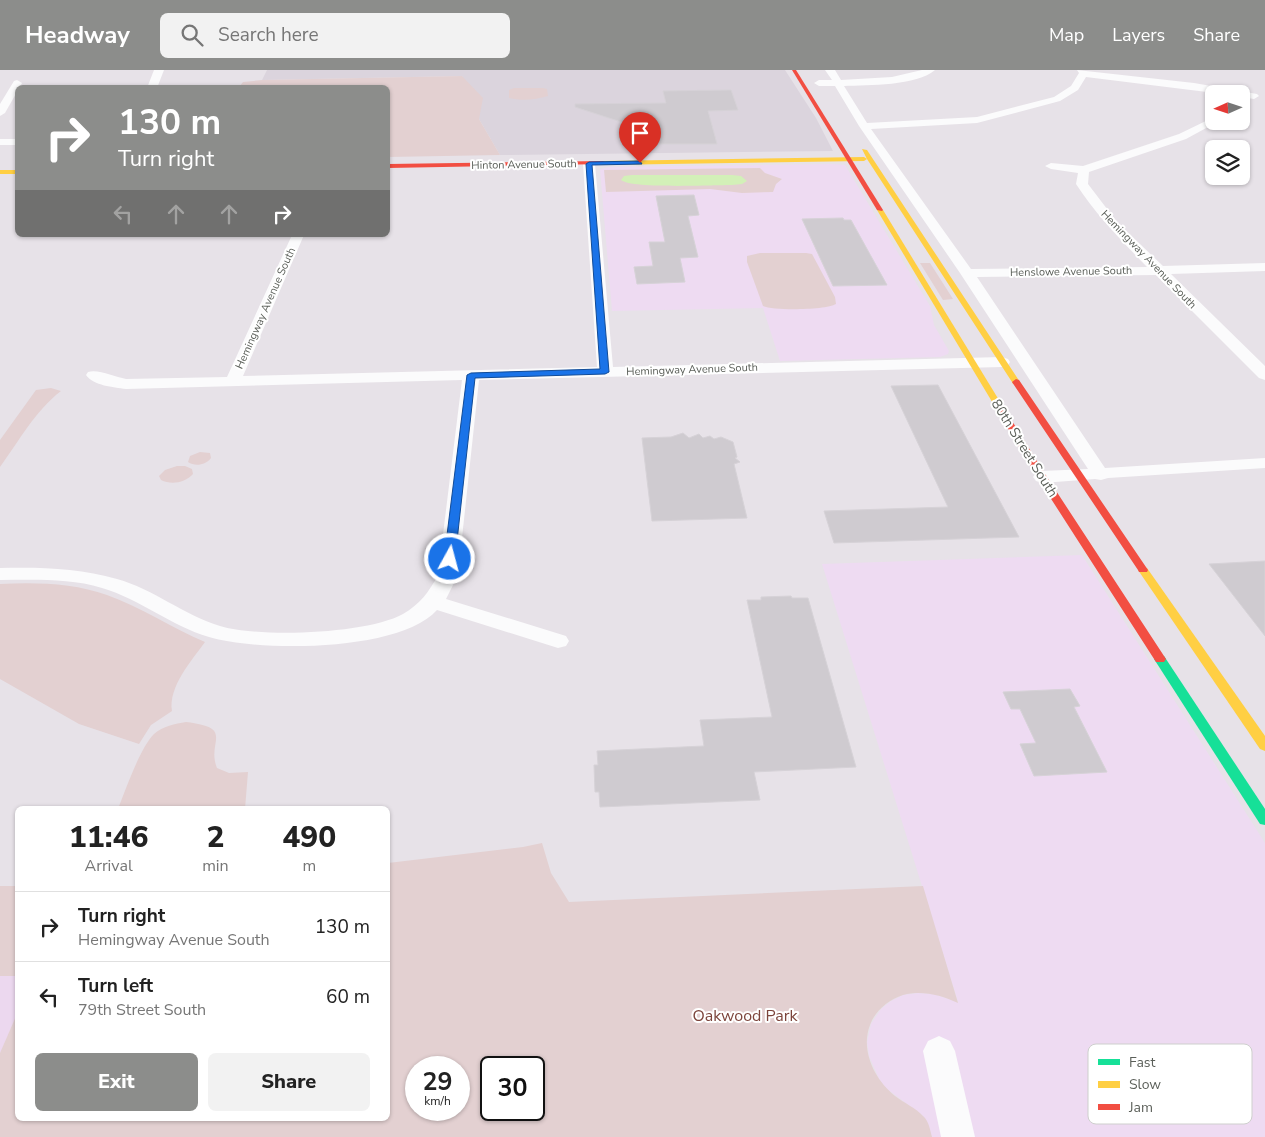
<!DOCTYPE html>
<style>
:root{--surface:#fff;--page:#f2f2f2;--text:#222;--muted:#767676;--line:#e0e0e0;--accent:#8c8d8b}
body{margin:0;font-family:"Nunito Sans",sans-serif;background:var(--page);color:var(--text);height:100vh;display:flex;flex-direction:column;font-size:19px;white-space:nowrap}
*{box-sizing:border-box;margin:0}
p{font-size:16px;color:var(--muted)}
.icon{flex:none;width:28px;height:28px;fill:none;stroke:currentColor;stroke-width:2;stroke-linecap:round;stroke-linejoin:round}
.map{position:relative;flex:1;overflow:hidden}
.panel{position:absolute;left:15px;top:736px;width:375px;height:315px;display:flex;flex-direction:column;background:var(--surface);border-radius:8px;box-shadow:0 1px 4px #0004}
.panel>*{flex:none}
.hud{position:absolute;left:15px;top:15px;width:375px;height:152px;border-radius:8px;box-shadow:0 1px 4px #0004;background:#8c8d8b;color:#fff;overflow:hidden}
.needle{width:32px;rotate:267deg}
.fabs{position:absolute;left:1205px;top:15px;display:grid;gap:10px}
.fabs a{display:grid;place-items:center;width:45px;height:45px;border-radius:8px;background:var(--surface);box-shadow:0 1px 4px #0004;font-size:25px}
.speed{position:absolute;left:405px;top:986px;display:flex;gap:10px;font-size:25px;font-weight:700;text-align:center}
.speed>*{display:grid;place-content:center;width:65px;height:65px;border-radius:50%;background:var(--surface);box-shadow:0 1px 4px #0004;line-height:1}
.speed small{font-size:12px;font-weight:400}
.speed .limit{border:2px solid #111;border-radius:8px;background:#fff;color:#111}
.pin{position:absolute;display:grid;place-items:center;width:42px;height:42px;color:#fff;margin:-51px -21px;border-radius:50% 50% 50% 0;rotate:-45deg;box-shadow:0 0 5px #0007}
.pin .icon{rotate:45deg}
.me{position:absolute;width:55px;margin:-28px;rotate:7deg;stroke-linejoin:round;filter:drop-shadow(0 0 4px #0008)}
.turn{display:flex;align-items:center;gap:18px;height:105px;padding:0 20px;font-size:22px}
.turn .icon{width:65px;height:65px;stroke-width:2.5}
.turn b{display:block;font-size:35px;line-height:42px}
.lanes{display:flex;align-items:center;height:48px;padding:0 20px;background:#0003;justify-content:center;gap:25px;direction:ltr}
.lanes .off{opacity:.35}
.eta{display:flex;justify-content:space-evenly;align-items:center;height:85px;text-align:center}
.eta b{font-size:30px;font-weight:800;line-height:35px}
.primary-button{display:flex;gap:10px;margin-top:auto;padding:10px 20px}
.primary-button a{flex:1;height:58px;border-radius:8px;background:var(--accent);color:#fff;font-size:20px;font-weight:800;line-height:58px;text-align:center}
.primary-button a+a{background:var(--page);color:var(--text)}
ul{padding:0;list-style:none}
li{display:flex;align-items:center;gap:15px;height:70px;padding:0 20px;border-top:1px solid var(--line)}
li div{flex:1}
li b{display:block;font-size:19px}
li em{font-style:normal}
header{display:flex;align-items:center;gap:30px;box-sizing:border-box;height:70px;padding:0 25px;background:var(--accent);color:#fff}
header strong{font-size:24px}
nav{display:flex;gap:28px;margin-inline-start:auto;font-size:18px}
.search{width:350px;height:45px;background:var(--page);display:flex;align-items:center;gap:12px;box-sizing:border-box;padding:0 18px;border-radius:8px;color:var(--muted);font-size:19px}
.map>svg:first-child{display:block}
.commercial{fill:#eedbf2}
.education{fill:#dbd4dd}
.green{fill:#e3d0d1;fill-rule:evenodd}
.sand{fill:#ecd8ef}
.water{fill:#d3f0b8}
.building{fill:#cfcbd0;stroke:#d6d2d7}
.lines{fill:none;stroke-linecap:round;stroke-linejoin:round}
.street{fill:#fbfbfc;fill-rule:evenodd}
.fast{fill:#16e098;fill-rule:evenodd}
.slow{fill:#ffcf43;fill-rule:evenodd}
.jam{fill:#f24e42;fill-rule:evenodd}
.route{fill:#1a73e8;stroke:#114b97}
.labels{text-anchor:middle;stroke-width:4;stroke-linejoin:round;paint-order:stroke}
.far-street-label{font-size:11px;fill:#5b5f59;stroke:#fff}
.street-label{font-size:14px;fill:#5b5f59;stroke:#fff}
.near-park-label{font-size:16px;fill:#7c443b;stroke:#fff}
.key{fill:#fff;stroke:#cecfcd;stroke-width:1}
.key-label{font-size:14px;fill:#5b5f59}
</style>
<header>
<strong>Headway</strong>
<div class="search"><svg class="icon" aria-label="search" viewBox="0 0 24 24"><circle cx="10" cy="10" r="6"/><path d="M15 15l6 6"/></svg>Search here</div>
<nav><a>Map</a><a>Layers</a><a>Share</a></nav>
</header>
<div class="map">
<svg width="1265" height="1067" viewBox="0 0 1265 1067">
<rect width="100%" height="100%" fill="#e7e2e8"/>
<g class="commercial">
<path d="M 833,94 L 845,95 L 930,236 L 934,255 L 949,281 L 948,284 L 940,287 L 780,291 L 763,238 L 612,241 L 600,99 L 609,97 Z"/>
<path d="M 1082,485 L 1265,773 L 1265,1067 L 932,1067 L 923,1046 L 887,1019 L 880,1011 L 869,986 L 867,972 L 871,954 L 881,939 L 891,931 L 903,925 L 918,923 L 934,924 L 958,932 L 822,494 Z"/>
</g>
<path class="education" d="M 267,0 L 785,0 L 816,48 L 833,81 L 500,85 L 479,49 L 462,6 L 262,10 Z"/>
<g class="green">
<path d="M 462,6 L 483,28 L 479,49 L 500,85 L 388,87 L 388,18 L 239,17 L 243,12 L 262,10 Z"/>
<path d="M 514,18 L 543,18 L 547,19 L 548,26 C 535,30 522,31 509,28 L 509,20 Z"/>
<path d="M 760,98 L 765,103 L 782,109 L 776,114 L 773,122 L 742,123 L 710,119 L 606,122 L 604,100 Z"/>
<path d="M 760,183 L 806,183 L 812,184 L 835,227 L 836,234 C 826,240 774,241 763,236 L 747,192 L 747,186 Z"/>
<path d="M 920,193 L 930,193 L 953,229 L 943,230 Z"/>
<path d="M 51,318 L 61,321 C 35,341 19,371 0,397 L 0,370 L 36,320 Z"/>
<path d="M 200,382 L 210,383 L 211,388 C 206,395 195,397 188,392 L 190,386 Z"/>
<path d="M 177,396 L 185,396 L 192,399 L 193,404 C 185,413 171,415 161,410 L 159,406 L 165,400 Z"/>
<path d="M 0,514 C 35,512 74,513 107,525 C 141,537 172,558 205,572 C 192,590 168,617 172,641 L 151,655 L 139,674 L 79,654 L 0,609 Z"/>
<path d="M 186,652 C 236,658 206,671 217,698 L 229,703 L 248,702 L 245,739 L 118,739 C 126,719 140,678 154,664 C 163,656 175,654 186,652 Z"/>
<path d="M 542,773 L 551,803 L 569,832 L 923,816 L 958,933 C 941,925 922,920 903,925 C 888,930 875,941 870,955 C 860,981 875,1010 895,1026 C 904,1033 916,1038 923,1046 C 929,1051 930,1060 932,1067 L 0,1067 L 0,816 L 17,816 L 18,1049 L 388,1049 L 388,793 L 523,777 ZM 416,998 L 459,998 L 459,1040 L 416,1040 ZM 491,998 L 534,998 L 534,1040 L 491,1040 Z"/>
</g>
<path class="sand" d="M 0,906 L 18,906 L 17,944 L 0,983 Z"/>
<path class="water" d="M 632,105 L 732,105 L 741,106 L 747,111 L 742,114 L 732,115 C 714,115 631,119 621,110 L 624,106 Z"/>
<g class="building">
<path d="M 731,20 L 738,40 L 708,41 L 717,74 L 651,74 L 643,69 L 643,59 L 575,37 L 575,34 L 666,33 L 663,21 Z"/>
<path d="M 694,125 L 699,145 L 688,146 L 698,187 L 680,188 L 685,212 L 637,214 L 634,197 L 653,196 L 649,172 L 665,172 L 656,126 Z"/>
<path d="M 843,148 L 844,150 L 851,150 L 887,215 L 833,216 L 802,149 Z"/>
<path d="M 938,315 L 1019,467 L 834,473 L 824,441 L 948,437 L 891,316 Z"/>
<path d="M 683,363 L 689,368 L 699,364 L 703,368 L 710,366 L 714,369 L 721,367 L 733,372 L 737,387 L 735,388 L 740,392 L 734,394 L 747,448 L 652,451 L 642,368 L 671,367 Z"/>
<path d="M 1265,491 L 1265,566 L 1209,494 Z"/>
<path d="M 791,526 L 792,528 L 808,528 L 856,697 L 754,702 L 760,730 L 600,737 L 599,722 L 595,722 L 594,695 L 598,695 L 597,681 L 704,676 L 700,650 L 772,647 L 747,530 L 761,530 L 761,527 Z"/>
<path d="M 1070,619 L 1080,636 L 1074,637 L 1107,702 L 1034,706 L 1020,674 L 1036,673 L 1020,639 L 1011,639 L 1003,622 Z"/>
</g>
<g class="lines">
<g class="street">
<path d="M 154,0 L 164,0 L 157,18 L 147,18 Z"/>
<path d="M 825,0 L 835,0 L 841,10 L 892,7 L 922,0 L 935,0 C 917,16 868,15 844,16 L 867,53 L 977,47 L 1054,27 L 1071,16 L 1079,3 L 1077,0 L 1194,13 L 1257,24 L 1259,26 L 1254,29 L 1241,27 L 1241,24 L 1223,24 L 1086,7 L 1078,20 L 1060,31 L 977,53 L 871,59 L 971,199 L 1147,197 C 1121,170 1096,145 1076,114 L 1078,103 L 1051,99 L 1045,96 L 1051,93 L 1083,96 L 1179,64 L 1210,49 L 1214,48 L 1214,51 L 1219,51 L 1186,69 L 1089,102 L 1088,114 L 1117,152 L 1163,196 L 1265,193 L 1265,201 L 1171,204 L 1265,296 L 1265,310 L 1259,308 L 1156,205 L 977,207 L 1105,398 L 1265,388 L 1265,398 L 1108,408 L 1101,410 L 1095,409 L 1042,413 L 1036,411 L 1033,407 L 1036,403 L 1042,401 L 1088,399 L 960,203 L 859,56 L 835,16 L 819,16 L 814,13 L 819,10 L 832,10 Z"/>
<path d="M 17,10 L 22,13 L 5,43 L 0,46 L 0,34 L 14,11 Z"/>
<rect x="0" y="69" width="18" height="6"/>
<path d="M 589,91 L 595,94 L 613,297 L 1002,287 L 1008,289 L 1010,292 L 1008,295 L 1002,297 L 479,310 L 458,505 L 446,529 L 566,566 L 569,571 L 566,576 L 558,578 L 437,540 C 400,582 259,582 209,567 C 171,556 140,529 102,518 C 69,508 34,510 0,510 L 0,498 C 39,497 79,498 117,509 C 153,519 184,545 220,556 C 260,568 367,564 403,544 C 420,534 429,522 438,505 L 462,310 L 126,319 C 113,317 94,316 86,305 L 88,302 C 99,299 114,307 126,309 L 227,307 L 292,165 L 304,165 L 243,306 L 597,297 L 583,94 Z"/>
<path d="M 939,966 L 950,971 L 955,981 L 975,1067 L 941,1067 L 923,981 L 928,971 Z"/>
</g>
<path class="fast" d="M 1160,585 L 1164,586 L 1265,739 L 1265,755 L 1260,754 L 1154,589 Z"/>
<g class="slow">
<path d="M 862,79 L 867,80 L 1020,312 L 1019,314 L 1013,314 L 1012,312 L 867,89 L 864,91 L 603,95 L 600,93 L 603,91 L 864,87 L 867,89 Z"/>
<rect x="0" y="100" width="18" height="4"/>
<path d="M 878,139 L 883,140 L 1002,335 L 1001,337 L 998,338 L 994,335 L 877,140 Z"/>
<path d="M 1143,497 L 1147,498 L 1265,666 L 1265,681 L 1260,679 L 1138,500 Z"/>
</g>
<g class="jam">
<path d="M 792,0 L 796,0 L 883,140 L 882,141 L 877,140 Z"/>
<path d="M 603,91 L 605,92 L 605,94 L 388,98 L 388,94 Z"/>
<path d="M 1016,309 L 1019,310 L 1148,500 L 1147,502 L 1139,502 L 1138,500 L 1012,312 Z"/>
<path d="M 998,332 L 1002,335 L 1047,407 L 1164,586 L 1166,589 L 1164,592 L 1156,592 L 1037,407 L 994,335 Z"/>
</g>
</g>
<path class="route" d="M 640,91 L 642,94 L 592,95 L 609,302 L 605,304 L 475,308 L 455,489 L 454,492 L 446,492 L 444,489 L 467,305 L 471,303 L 600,299 L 586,94 L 589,92 Z"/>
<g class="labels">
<g class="far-street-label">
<text transform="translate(524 94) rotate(-1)" y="4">Hinton Avenue South</text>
<text transform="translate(1149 189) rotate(46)" y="4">Hemingway Avenue South</text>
<text transform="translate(1071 201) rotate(-1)" y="4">Henslowe Avenue South</text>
<text transform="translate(265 238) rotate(-66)" y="4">Hemingway Avenue South</text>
<text transform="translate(692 299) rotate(-2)" y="4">Hemingway Avenue South</text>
</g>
<g class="street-label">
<text transform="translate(1025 378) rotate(58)" y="5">80th Street South</text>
</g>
<g class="near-park-label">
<text x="745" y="951">Oakwood Park</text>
</g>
</g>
<rect x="1088" y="974" width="164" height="80" rx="8" class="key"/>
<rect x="1098" y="989" width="22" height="6" fill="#16e098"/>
<rect x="1098" y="1011" width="22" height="7" fill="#ffcf43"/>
<rect x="1098" y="1034" width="22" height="6" fill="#f24e42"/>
<g class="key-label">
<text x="1129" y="997">Fast</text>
<text x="1129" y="1019">Slow</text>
<text x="1129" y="1042">Jam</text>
</g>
</svg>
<div class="fabs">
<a><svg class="needle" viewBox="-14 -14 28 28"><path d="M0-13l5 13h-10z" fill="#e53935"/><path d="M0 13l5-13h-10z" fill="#767676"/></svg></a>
<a><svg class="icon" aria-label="layers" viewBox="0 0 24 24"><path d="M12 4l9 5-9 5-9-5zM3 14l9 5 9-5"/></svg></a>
</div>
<div class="speed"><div>29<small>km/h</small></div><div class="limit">30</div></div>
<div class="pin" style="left:640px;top:93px;background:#d93025"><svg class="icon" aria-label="arrive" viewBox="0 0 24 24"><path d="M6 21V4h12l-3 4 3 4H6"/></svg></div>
<svg class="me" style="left:450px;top:489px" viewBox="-20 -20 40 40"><circle r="17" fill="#1a73e8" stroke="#fff" stroke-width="3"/><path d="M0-11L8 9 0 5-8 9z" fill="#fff"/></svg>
<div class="hud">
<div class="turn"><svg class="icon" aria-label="right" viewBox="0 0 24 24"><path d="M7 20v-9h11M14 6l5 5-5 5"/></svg><div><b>130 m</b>Turn right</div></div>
<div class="lanes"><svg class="icon off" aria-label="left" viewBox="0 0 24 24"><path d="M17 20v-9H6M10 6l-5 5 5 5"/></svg><svg class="icon off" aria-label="ahead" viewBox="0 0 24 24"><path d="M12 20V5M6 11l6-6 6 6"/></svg><svg class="icon off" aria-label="ahead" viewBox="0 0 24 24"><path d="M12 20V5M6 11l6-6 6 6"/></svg><svg class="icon" aria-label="right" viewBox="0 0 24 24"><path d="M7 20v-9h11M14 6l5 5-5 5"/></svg></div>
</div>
<section class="panel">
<div class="eta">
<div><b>11:46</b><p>Arrival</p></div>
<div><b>2</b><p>min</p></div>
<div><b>490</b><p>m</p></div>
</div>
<ul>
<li><svg class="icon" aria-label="right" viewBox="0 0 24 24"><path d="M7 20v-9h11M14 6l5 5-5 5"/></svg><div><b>Turn right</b><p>Hemingway Avenue South</p></div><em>130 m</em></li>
<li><svg class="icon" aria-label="left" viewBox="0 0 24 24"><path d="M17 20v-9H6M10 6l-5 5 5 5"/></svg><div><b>Turn left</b><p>79th Street South</p></div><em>60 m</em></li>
</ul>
<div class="primary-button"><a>Exit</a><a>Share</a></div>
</section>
</div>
